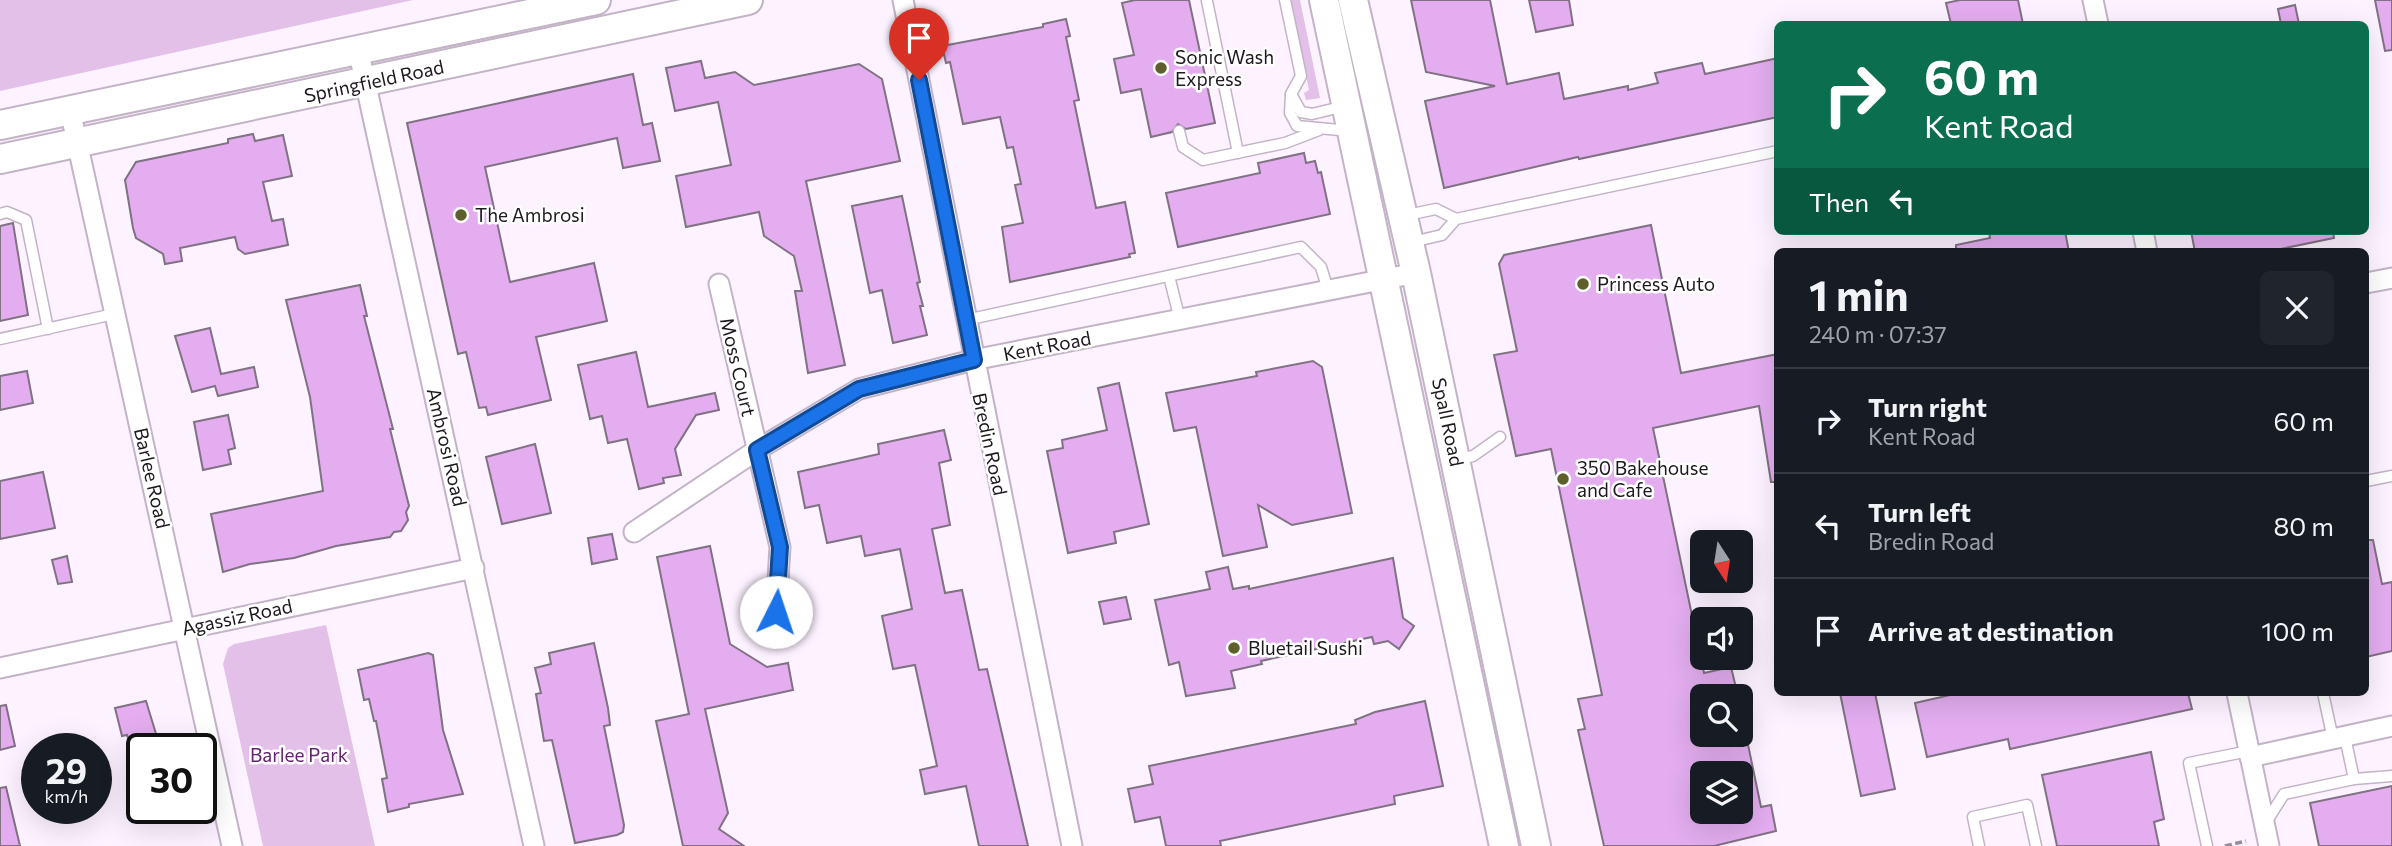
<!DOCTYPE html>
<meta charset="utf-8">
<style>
:root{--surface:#171b24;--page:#20242c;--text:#f1f3f6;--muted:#9ea1a6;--line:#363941}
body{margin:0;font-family:Commissioner,sans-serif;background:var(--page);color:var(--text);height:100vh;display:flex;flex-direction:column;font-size:26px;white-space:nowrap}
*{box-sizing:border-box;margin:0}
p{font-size:23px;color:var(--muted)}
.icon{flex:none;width:38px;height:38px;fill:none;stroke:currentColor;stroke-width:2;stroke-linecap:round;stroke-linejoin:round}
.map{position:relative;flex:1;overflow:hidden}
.side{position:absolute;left:1774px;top:248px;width:595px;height:448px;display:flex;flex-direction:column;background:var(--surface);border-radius:10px;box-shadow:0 7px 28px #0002}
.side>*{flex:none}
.banner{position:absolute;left:1774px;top:21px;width:595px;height:214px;border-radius:10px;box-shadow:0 7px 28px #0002;background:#0b6e4f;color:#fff;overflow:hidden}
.needle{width:46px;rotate:168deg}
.tools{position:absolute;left:1690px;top:530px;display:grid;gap:14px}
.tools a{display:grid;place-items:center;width:63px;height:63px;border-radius:10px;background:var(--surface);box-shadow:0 7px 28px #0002;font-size:35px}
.speed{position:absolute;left:21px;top:733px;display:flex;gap:14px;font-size:35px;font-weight:700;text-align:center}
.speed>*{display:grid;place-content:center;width:91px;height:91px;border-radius:50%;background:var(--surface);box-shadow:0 7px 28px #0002;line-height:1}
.speed small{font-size:18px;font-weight:400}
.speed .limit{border:4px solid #111;border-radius:10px;background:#fff;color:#111}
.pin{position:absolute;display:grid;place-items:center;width:60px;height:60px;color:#fff;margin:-72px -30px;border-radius:50% 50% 50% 0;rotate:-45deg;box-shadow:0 0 7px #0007}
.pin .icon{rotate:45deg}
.me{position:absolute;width:77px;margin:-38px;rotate:4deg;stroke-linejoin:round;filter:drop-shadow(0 0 5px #0008)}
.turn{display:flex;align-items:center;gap:24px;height:147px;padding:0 35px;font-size:32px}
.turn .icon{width:91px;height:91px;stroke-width:2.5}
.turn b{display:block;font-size:49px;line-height:60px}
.then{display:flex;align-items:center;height:66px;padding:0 35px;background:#0003;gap:14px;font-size:26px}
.round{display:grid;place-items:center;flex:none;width:74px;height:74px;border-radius:10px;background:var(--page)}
.head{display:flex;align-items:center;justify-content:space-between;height:119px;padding:0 35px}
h1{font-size:42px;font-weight:700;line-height:52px}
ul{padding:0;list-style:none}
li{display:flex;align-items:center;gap:21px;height:105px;padding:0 35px;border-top:2px solid var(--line)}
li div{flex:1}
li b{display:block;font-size:26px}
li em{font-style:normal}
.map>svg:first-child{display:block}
.green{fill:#e2c0e8}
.building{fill:#e3adef;stroke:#807183;stroke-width:2;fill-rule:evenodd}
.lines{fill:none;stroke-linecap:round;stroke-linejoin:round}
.service-casing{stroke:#c3b3c6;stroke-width:13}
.minor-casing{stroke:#c3b3c6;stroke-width:23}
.secondary-casing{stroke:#c3b3c6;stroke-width:32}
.path{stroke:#958d97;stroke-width:3.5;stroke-dasharray:7 3.5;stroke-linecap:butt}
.service{stroke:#fff;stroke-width:10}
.minor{stroke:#fff;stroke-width:19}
.secondary{stroke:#fff;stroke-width:28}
.route-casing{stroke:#114b97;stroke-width:18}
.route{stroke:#1a73e8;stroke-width:12}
.poi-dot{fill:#5e5f2d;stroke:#fff;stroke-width:2.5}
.labels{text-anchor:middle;stroke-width:5;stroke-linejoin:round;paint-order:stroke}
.poi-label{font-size:19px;fill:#1e181f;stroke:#fff;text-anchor:start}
.street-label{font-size:19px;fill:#1e181f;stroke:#fff}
.park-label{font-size:19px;fill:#642371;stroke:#fff}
</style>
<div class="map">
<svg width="2392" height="846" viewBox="0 0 2392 846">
<rect width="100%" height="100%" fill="#fdf2ff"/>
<g class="green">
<path d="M 0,0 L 413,0 L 0,91 Z"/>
<path d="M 1291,0 L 1300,0 L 1320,98 L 1306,100 L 1304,93 L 1309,90 Z"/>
<path d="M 326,625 L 375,846 L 263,846 L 223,664 L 228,648 L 234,644 Z"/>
</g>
<g class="building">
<path d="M 1135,0 L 1189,0 L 1215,123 L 1186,129 L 1178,124 L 1172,132 L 1151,137 L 1141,89 L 1121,93 L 1114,59 L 1134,55 L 1122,3 Z"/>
<path d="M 1411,0 L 1490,0 L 1507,84 L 1559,73 L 1564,99 L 1628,86 L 1628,90 L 1658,83 L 1655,73 L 1702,63 L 1705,74 L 1778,58 L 1778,117 L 1579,159 L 1578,157 L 1444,188 L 1425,101 L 1495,86 L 1426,72 Z"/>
<path d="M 1529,0 L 1569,0 L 1573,25 L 1536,32 Z"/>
<path d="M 1960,0 L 2018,0 L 2023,24 L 1951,24 L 1946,3 Z"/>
<path d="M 2375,0 L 2392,0 L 2392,50 L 2385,51 Z"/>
<path d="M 2295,5 L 2299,24 L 2281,24 L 2278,9 Z"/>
<path d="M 1066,19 L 1070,36 L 1066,37 L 1079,100 L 1074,101 L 1096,208 L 1125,202 L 1135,253 L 1129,254 L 1130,257 L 1010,282 L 1002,227 L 1023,223 L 1015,185 L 1021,184 L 1013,147 L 1007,148 L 1000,117 L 963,124 L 950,62 L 946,63 L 942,46 L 1043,27 L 1043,24 Z"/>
<path d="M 701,61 L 705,78 L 735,72 L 754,85 L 859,64 L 882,79 L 900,161 L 806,181 L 845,365 L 808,373 L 795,291 L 802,291 L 794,256 L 764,236 L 759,212 L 686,227 L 676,176 L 731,165 L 718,102 L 675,111 L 666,68 Z"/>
<path d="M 633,74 L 643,125 L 652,123 L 660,161 L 623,168 L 617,138 L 485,167 L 510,282 L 594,263 L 607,321 L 536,337 L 551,400 L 488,415 L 486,407 L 479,408 L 466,352 L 458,354 L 407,123 Z"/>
<path d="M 253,134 L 255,141 L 283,135 L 292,176 L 263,182 L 272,221 L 283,219 L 288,245 L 245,254 L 238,249 L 235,237 L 180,248 L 182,261 L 165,264 L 163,254 L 136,238 L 133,228 L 125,180 L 136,162 L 228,143 L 228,139 Z"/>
<path d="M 1304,153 L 1306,163 L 1315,161 L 1318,173 L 1321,172 L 1330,214 L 1178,247 L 1166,193 L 1260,173 L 1258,163 Z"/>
<path d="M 902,196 L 920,282 L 917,283 L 923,306 L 920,306 L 927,335 L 893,343 L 882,290 L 870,293 L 852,206 Z"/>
<path d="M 13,223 L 28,315 L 0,321 L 0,226 Z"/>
<path d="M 1651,225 L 1681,373 L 1778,354 L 1778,482 L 1771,482 L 1759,406 L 1653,428 L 1704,673 L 1731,667 L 1738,696 L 1703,696 L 1703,735 L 1746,735 L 1761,807 L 1771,805 L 1776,831 L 1714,846 L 1604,846 L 1578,730 L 1585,729 L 1578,699 L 1602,695 L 1551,449 L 1516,456 L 1494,355 L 1517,351 L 1499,264 L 1504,255 ZM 1703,774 L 1741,774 L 1741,812 L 1703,812 Z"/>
<path d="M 1989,231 L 2065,231 L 2069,252 L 1956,252 L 1956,245 L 1990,238 Z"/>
<path d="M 2191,231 L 2333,231 L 2334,238 L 2266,252 L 2195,252 Z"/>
<path d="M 360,285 L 367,316 L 364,316 L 393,429 L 390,429 L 409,506 L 406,512 L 408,520 L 401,531 L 394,532 L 390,537 L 336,546 L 294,558 L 250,564 L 223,572 L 211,514 L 323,491 L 310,397 L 286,300 Z"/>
<path d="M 210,328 L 221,374 L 254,367 L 258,387 L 218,396 L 215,386 L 192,392 L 175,336 Z"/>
<path d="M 636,352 L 648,407 L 715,393 L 719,410 L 696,415 L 675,449 L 681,475 L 663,478 L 664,483 L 639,489 L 627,439 L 608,443 L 602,416 L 590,419 L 578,365 Z"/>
<path d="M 1313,361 L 1322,367 L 1352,513 L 1292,525 L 1258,505 L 1267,547 L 1223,556 L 1196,427 L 1174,431 L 1166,393 L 1257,376 L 1256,372 Z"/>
<path d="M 27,371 L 33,403 L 0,410 L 0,376 Z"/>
<path d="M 1119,383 L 1149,524 L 1114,532 L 1116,543 L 1068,553 L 1047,451 L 1063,448 L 1062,440 L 1107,430 L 1098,388 Z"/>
<path d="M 228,415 L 235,448 L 228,450 L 231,464 L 203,470 L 194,422 Z"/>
<path d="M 944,430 L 951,460 L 939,463 L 950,525 L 932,529 L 945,593 L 962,590 L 979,670 L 987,669 L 1028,846 L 979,846 L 966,786 L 925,794 L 920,770 L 937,766 L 915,665 L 893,669 L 882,616 L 912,609 L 900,549 L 865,556 L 861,536 L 827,543 L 819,505 L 805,508 L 798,472 L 879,454 L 878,444 Z"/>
<path d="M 535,444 L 551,513 L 502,524 L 486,457 Z"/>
<path d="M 43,472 L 55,528 L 0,539 L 0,481 Z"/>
<path d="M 612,534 L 617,559 L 592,564 L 588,538 Z"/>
<path d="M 2366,540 L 2373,540 L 2382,584 L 2392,582 L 2392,651 L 2366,657 Z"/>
<path d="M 710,546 L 730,644 L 767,667 L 788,663 L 793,690 L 705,709 L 728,813 L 719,829 L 744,846 L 683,846 L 656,721 L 689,714 L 657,557 Z"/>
<path d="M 67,556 L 72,582 L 58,584 L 52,560 Z"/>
<path d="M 1393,558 L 1403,618 L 1414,626 L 1399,649 L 1388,641 L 1374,644 L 1372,637 L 1261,661 L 1262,664 L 1231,671 L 1235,688 L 1186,696 L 1179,662 L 1169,665 L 1155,600 L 1210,589 L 1206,572 L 1228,567 L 1233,589 L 1249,586 L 1249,589 Z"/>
<path d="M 1126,597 L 1131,619 L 1104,624 L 1099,602 Z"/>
<path d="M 594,643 L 608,708 L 610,725 L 604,726 L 624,825 L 623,832 L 617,835 L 575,843 L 552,740 L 544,741 L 536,694 L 541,693 L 535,668 L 551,664 L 549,653 Z"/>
<path d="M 428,653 L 433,655 L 443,730 L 463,794 L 409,804 L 409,807 L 388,812 L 382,779 L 387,778 L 376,721 L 374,721 L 369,699 L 364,700 L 358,670 Z"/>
<path d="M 1840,693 L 1875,693 L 1895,789 L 1861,796 Z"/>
<path d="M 1959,693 L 2188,693 L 2192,709 L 2010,749 L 2008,739 L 1927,757 L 1915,703 Z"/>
<path d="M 146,701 L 157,737 L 153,738 L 155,745 L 132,750 L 127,735 L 122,736 L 115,708 Z"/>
<path d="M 1425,701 L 1443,786 L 1394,796 L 1395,804 L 1220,841 L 1221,846 L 1166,846 L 1160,817 L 1135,822 L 1128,789 L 1153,784 L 1149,766 L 1356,724 L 1355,720 L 1375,712 Z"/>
<path d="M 6,705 L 15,746 L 0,750 L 0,706 Z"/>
<path d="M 2151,752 L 2164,819 L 2154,822 L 2159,846 L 2057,846 L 2042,775 Z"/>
<path d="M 2392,786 L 2392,846 L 2319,846 L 2310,803 Z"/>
<path d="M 6,787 L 20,846 L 0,846 L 0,788 Z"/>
</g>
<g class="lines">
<g class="service-casing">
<g id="service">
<path d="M 1285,0 L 1301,76 L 1291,94 L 1301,112 L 1312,114 L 1345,106"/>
<path d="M 1207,1 L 1238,153"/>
<path d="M 1291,95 L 1290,113 L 1297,126 L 1350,131"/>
<path d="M 1179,131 L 1183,147 L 1203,160 L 1285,143 L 1319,130"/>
<path d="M 0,214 L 7,212 L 26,220 L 48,329"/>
<path d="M 1407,215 L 1436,209 L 1456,219"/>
<path d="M 1412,242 L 1442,235 L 1456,219 L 1778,151"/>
<path d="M 1169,276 L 1180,320"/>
<path d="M 966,320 L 1301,247 L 1321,267 L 1328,290"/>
<path d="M 0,339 L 114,314"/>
<path d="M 1458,459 L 1473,456 L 1500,437"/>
<path d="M 2366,481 L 2392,476"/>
<path d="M 2323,693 L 2333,739"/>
<path d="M 2345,737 L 2354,779"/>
<path d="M 2265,824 L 2284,794 L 2354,779 L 2392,776"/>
<path d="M 1979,846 L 1973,817 L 2027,805 L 2036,846"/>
<path d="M 2207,846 L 2189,763 L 2249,751"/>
</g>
</g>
<g class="minor-casing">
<g id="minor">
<path d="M 903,0 L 1072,846"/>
<path d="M 2093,0 L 2098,24"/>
<path d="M 358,49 L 534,846"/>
<path d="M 70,110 L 232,846"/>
<path d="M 2143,231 L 2147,252"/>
<path d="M 2366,283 L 2392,278"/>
<path d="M 719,284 L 780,547 L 776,613"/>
<path d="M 634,532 L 757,450 L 859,389 L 973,360 L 1416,273"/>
<path d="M 0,668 L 474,568"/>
<path d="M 2237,693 L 2269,846"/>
<path d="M 2250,757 L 2392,726"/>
</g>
</g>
<g class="secondary-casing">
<g id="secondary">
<path d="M 1324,0 L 1504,846"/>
<path d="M 1353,0 L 1416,273 L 1536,846"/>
<path d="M 0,125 L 596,0"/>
<path d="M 0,159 L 748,0"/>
</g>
</g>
<path class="path" d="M 2225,846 L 2246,841"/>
<use href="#service" class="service"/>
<use href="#minor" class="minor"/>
<use href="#secondary" class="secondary"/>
</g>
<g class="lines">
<g class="route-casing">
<path id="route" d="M 776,612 L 780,547 L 757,450 L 859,389 L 974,360 L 919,80"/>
</g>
<use href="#route" class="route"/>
</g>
<g class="poi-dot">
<circle cx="1161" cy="68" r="7"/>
<circle cx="461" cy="215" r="7"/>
<circle cx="1583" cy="284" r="7"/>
<circle cx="1563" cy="479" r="7"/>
<circle cx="1234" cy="648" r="7"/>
</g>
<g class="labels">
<g class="poi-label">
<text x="1175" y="64">Sonic Wash<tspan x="1175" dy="22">Express</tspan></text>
<text x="475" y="222">The Ambrosi</text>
<text x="1597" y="291">Princess Auto</text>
<text x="1577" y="475">350 Bakehouse<tspan x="1577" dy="22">and Cafe</tspan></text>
<text x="1248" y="655">Bluetail Sushi</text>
</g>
<g class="street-label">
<text transform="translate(374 81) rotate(-12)" y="7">Springfield Road</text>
<text transform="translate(1047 346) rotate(-11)" y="7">Kent Road</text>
<text transform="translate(738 367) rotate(77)" y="7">Moss Court</text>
<text transform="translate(1448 422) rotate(78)" y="7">Spall Road</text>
<text transform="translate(990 444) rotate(78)" y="7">Bredin Road</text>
<text transform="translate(447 447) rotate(77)" y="7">Ambrosi Road</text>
<text transform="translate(152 478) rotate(77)" y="7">Barlee Road</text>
<text transform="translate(237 617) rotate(-12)" y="7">Agassiz Road</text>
</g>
<g class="park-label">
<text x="299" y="762">Barlee Park</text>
</g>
</g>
</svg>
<div class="tools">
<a><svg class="needle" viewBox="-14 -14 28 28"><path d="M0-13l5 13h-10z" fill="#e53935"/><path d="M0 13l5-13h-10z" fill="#9ea1a6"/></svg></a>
<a><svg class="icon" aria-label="sound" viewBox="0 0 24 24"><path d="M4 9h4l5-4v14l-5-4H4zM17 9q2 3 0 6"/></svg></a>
<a><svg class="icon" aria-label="search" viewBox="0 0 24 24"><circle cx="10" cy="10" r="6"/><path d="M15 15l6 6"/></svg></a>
<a><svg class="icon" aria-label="layers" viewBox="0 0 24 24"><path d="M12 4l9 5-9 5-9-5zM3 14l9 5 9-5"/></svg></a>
</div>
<div class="speed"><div>29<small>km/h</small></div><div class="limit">30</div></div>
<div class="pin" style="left:919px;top:80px;background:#d93025"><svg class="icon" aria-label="arrive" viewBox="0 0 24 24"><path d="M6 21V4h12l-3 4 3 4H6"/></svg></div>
<svg class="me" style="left:776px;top:612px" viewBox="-20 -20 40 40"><circle r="19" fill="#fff"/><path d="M0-13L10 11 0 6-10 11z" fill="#1a73e8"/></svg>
<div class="banner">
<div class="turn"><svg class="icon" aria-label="right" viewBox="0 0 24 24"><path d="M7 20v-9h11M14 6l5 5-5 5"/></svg><div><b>60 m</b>Kent Road</div></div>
<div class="then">Then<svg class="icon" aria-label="left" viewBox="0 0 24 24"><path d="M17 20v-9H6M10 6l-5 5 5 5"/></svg></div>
</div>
<section class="side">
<div class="head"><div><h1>1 min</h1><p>240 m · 07:37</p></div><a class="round"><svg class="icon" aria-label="close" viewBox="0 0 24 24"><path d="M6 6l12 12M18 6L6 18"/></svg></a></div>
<ul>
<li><svg class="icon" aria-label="right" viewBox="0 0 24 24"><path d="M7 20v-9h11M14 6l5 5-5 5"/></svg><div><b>Turn right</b><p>Kent Road</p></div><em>60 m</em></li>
<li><svg class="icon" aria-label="left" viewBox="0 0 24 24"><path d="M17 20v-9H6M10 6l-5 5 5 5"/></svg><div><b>Turn left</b><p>Bredin Road</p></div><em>80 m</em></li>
<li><svg class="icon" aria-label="arrive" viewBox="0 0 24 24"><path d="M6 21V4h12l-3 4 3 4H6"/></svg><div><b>Arrive at destination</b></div><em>100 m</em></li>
</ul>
</section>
</div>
